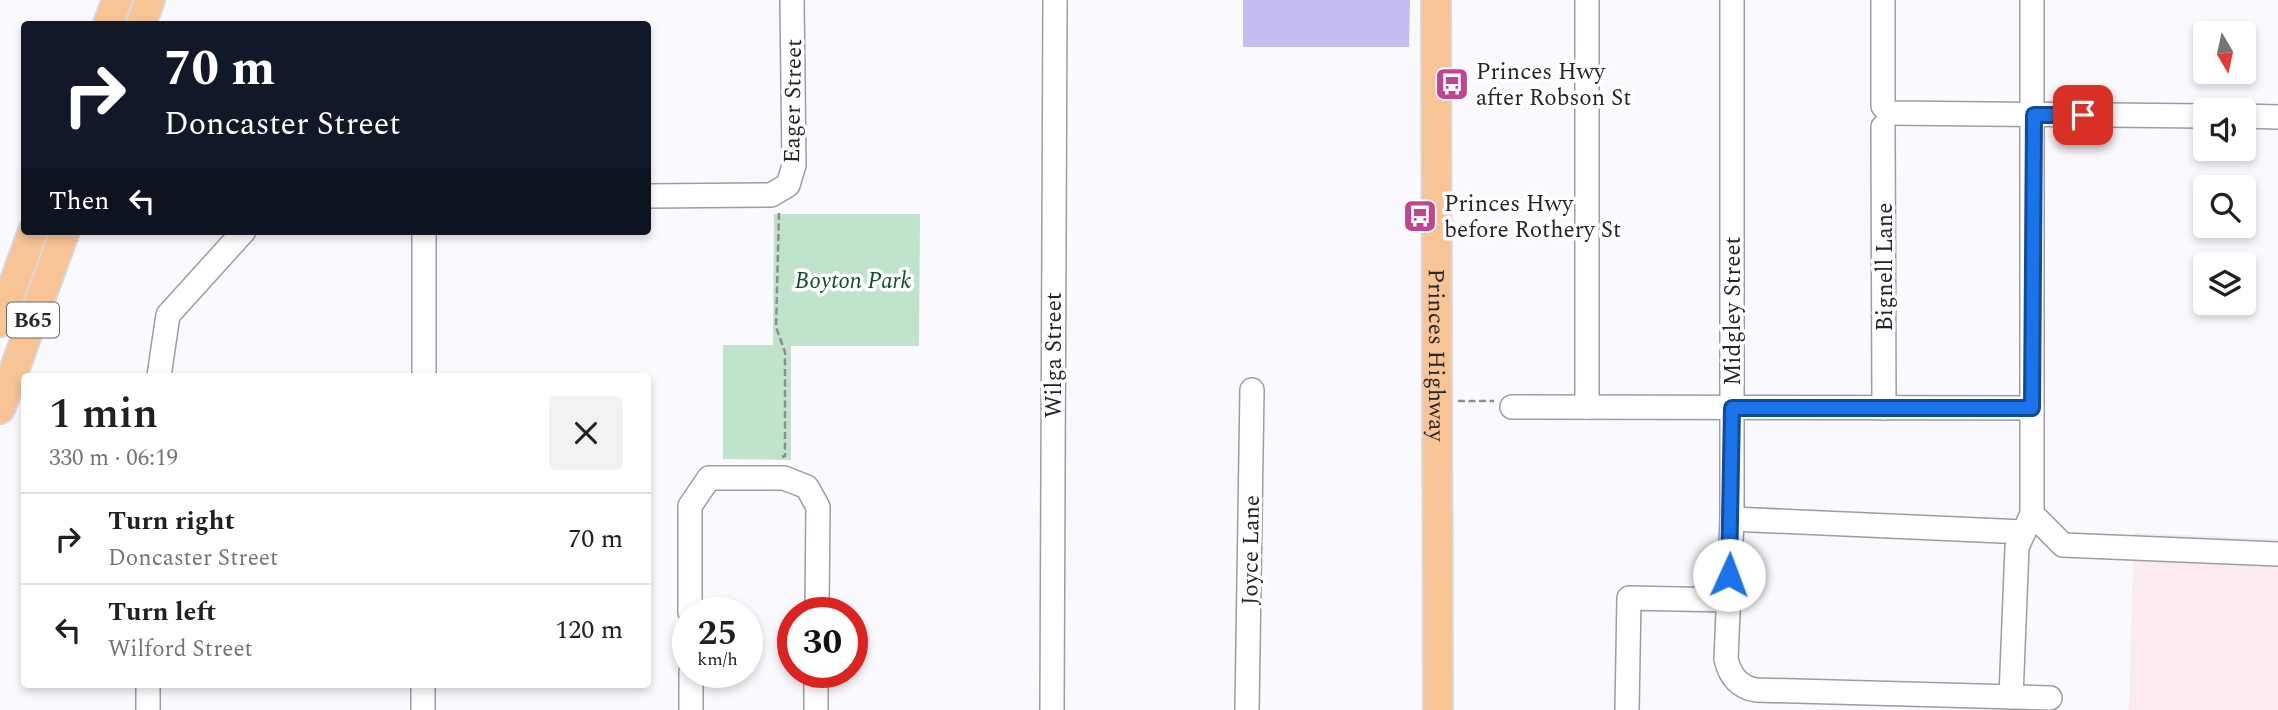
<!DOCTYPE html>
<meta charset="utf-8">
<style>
:root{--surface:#fff;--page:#f2f2f2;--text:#202124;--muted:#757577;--line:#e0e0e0}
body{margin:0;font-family:Spectral,serif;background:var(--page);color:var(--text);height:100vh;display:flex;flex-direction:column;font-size:26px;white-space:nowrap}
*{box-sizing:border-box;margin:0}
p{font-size:23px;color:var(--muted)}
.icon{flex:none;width:38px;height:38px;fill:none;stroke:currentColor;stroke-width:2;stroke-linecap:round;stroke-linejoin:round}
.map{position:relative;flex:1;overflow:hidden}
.side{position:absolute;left:21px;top:373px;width:630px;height:315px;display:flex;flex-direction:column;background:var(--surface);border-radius:7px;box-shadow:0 4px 10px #0003}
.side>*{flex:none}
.hud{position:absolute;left:21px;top:21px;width:630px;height:214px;border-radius:7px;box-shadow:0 4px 10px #0003;background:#111827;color:#fff;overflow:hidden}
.needle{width:46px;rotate:171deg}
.controls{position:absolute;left:2193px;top:21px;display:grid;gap:14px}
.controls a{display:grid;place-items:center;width:63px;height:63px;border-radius:7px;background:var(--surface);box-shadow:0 4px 10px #0003;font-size:35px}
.speed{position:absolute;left:672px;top:597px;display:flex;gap:14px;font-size:35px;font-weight:700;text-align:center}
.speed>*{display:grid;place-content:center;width:91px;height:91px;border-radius:50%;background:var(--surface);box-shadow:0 4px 10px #0003;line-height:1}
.speed small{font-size:18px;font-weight:400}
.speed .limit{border:10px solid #d22;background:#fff;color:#111}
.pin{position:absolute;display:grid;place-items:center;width:60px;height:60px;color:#fff;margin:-30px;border-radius:14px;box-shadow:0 4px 10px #0006}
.me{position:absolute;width:77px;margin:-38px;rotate:2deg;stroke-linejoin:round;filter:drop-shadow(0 0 5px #0008)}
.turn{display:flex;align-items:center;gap:24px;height:147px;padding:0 28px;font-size:32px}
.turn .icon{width:91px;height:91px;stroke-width:2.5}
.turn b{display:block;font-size:49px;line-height:60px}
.then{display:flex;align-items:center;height:66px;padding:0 28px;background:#0003;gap:14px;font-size:26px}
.round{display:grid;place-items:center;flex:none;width:74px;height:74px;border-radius:7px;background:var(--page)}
.summary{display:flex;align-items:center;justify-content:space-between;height:119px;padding:0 28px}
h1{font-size:42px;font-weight:600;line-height:52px}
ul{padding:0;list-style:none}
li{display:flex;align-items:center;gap:21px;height:91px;padding:0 28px;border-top:2px solid var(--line)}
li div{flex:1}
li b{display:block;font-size:26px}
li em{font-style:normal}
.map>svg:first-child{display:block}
.industrial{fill:#fcebee}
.green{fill:#c0e3cb}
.building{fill:#c5bdf2}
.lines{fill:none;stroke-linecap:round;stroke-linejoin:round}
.minor-casing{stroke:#9d9ca6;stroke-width:26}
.major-casing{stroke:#d8d8d8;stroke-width:32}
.path{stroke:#8d8d91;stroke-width:2.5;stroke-dasharray:7 3.5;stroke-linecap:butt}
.minor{stroke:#fff;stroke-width:23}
.major{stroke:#f8c395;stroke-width:28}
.route-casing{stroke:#114b97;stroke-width:18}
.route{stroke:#1a73e8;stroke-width:12}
.labels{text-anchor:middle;stroke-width:7;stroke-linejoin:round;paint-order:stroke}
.shield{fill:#fff;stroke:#676769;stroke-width:2}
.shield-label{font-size:21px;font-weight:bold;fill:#262629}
.poi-label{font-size:23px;fill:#262629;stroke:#fff;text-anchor:start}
.street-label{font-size:23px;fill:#262629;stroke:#fff}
.park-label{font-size:23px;font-style:italic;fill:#0d4d2d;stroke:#fff}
</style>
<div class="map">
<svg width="2278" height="710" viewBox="0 0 2278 710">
<rect width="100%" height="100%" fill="#faf9fe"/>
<path class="industrial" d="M 2134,533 L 2278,539 L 2278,710 L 2129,710 Z"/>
<path class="green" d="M 774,214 L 920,214 L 919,346 L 791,346 L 791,460 L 723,459 L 723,345 L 773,345 Z"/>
<path class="building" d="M 1243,0 L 1410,0 L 1409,47 L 1243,47 Z"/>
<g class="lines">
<g class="minor-casing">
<g id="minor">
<path d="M 1587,0 L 1587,407"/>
<path d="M 1732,0 L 1732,519 L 1726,659 C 1730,676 1739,687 1756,690 L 2050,698"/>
<path d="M 1883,0 L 1883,106 L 1889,113 L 2205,116"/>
<path d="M 2244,116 L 2278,117"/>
<path d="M 1883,127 L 1884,408"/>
<path d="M 648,196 L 771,195 L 788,185 L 794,165 L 792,0"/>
<path d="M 159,376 L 168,315 L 244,231"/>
<path d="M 424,376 L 424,231"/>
<path d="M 1512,407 L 2032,408"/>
<path d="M 2032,514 L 2063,545 L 2278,554"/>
<path d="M 1732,519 L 2024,532"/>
<path d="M 690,612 L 690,506 L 709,478 L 784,478 L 807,487 L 818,507 L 817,612"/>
<path d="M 691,672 L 691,710"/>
<path d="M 2011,697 L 2017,547 L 2032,514 L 2032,0"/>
<path d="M 148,710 L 148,684"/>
<path d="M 423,710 L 423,684"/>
<path d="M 816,710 L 816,672"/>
<path d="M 1052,710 L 1055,0"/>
<path d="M 1247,710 L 1252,390"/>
<path d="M 1627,710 L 1629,598 L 1728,600"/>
</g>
</g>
<g class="major-casing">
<g id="major">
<path id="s1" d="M 1436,0 L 1438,710"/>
<path d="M 108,24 L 117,0"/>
<path d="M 141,24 L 150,0"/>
<path d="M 0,322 L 33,231"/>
<path d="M 0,409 L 65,231"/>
</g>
</g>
<g class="path">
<path d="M 779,213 L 776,327 L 785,352 L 785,456 L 782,457"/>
<path d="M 1458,401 L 1494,401"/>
</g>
<use href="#minor" class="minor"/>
<use href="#major" class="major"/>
</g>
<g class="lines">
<g class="route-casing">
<path id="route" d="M 1729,575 L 1732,408 L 2032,408 L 2034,115 L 2083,115"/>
</g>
<use href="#route" class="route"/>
</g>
<defs>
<g id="bus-square" transform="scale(1.75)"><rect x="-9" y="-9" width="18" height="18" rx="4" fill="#c24491" stroke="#fff"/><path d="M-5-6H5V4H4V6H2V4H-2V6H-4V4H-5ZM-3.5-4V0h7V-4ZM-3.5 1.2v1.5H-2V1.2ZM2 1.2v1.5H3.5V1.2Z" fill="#fff"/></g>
</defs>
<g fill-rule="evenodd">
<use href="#bus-square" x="1452" y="84"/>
<use href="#bus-square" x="1420" y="216"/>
</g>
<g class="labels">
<rect class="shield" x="7" y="302.5" width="52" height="35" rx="5"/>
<g class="shield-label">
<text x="33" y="327">B65</text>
</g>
<g class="poi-label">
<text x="1476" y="79">Princes Hwy<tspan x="1476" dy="26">after Robson St</tspan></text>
<text x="1444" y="211">Princes Hwy<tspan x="1444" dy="26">before Rothery St</tspan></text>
</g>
<g class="street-label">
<text transform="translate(792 101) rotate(-89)" y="8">Eager Street</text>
<text transform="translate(1884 267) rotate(-90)" y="8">Bignell Lane</text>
<text transform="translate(1732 311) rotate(-90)" y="8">Midgley Street</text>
<text transform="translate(1053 355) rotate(-90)" y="8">Wilga Street</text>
<text dy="8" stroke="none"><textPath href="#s1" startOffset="355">Princes Highway</textPath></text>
<text transform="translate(1250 550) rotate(-89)" y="8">Joyce Lane</text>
</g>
<g class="park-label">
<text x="853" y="288">Boyton Park</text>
</g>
</g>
</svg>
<div class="controls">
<a><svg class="needle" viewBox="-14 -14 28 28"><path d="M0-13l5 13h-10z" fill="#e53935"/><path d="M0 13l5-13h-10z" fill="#757577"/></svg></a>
<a><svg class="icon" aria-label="sound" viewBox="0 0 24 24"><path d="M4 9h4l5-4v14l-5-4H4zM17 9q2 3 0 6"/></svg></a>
<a><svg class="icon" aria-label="search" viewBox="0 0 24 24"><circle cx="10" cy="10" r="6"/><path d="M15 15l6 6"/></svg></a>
<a><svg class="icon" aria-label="layers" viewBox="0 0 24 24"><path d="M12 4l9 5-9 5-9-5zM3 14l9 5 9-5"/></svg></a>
</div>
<div class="speed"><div>25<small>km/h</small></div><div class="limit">30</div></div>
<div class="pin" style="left:2083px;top:115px;background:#d93025"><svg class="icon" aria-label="arrive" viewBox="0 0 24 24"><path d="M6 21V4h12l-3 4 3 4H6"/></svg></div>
<svg class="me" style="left:1729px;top:575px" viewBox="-20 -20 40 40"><circle r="19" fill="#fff"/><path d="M0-13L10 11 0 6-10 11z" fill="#1a73e8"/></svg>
<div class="hud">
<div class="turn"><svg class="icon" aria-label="right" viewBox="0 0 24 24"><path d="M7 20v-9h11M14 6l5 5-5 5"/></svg><div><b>70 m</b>Doncaster Street</div></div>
<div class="then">Then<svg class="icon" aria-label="left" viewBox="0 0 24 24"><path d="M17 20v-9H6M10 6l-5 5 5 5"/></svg></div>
</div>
<section class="side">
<div class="summary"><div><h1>1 min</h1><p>330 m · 06:19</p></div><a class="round"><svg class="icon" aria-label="close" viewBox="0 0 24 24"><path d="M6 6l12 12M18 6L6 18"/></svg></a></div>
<ul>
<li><svg class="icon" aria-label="right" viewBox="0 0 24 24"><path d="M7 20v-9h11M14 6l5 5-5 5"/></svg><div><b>Turn right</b><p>Doncaster Street</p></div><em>70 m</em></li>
<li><svg class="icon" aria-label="left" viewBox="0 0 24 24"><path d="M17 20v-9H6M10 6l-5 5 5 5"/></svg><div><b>Turn left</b><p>Wilford Street</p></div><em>120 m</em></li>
</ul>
</section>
</div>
